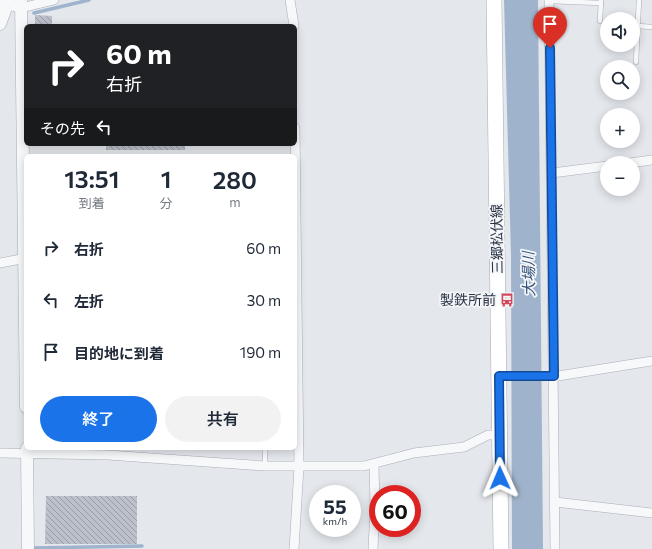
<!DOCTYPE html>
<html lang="ja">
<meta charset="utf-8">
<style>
:root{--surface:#fff;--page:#f2f2f3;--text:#1f2937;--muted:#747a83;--accent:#1a73e8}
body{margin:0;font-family:Commissioner,"Noto Sans JP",sans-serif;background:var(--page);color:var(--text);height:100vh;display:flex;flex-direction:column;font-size:15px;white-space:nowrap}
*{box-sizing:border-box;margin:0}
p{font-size:13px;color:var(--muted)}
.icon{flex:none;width:22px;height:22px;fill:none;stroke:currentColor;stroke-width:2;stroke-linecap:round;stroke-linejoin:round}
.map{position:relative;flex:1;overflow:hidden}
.panel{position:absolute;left:24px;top:154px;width:273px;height:296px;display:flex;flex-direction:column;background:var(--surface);border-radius:6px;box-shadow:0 2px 10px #0003}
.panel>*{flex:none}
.hud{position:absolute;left:24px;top:24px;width:273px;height:122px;border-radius:6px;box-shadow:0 2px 10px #0003;background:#202124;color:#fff;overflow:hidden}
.tools{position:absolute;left:600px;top:12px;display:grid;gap:8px}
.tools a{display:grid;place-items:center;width:40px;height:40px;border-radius:50%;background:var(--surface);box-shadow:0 2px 10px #0003;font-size:20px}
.speed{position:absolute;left:309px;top:485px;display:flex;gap:8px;font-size:20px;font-weight:700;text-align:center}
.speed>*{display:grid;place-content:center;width:52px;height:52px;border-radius:50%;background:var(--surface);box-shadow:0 2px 10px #0003;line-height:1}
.speed small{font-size:10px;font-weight:400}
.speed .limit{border:6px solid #d22;background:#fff;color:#111}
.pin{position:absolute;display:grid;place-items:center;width:34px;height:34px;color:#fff;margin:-41px -17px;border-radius:50% 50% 50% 0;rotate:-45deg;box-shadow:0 0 4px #0007}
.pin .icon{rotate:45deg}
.me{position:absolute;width:44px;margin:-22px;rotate:359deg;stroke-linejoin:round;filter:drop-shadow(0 0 3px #0008)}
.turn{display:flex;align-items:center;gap:14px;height:84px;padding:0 16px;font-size:18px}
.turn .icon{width:52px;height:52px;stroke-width:2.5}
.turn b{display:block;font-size:28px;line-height:34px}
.then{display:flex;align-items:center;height:38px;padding:0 16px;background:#0003;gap:8px;font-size:15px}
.eta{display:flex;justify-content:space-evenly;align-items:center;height:68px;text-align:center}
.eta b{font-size:24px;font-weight:600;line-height:28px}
.cta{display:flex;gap:8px;margin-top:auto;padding:8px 16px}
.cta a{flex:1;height:46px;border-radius:24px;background:var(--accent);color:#fff;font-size:16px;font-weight:600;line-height:46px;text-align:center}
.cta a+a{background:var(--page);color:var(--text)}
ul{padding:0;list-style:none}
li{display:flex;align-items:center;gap:12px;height:52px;padding:0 16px}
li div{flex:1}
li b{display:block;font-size:15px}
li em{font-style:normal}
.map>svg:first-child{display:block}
.water{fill:#9fb4cc}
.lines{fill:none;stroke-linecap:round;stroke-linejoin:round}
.stream{stroke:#9fb4cc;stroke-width:3.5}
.building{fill:url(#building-back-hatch)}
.service-casing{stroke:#a9aeb7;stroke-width:5.5}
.minor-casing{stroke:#a9aeb7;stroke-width:10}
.tertiary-casing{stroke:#a9aeb7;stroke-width:13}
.primary-casing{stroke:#a3abb8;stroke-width:16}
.service{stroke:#f7f8fa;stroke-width:4.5}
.minor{stroke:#f7f8fa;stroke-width:9}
.tertiary{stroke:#f7f8fa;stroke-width:12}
.primary{stroke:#fff;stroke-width:15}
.route-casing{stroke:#114b97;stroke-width:10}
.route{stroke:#1a73e8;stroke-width:7}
.labels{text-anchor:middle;stroke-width:3.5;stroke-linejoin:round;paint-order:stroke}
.street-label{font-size:14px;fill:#2b3445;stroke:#f4f6f9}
.poi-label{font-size:14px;fill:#2b3445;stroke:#f4f6f9;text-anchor:end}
.water-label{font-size:15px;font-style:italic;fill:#34527a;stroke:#f4f6f9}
</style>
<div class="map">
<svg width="652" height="549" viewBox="0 0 652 549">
<defs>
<pattern id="building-back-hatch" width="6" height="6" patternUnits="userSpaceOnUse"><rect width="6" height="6" fill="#bbc0ca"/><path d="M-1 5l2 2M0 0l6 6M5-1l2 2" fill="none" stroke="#989da6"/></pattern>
</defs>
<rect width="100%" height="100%" fill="#e4e7ec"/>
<path class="water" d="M 504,0 L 538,0 L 543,549 L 512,549 L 511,256 Z"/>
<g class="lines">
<g class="stream">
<path d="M 34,13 L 89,0"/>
<path d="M 33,548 L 142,546"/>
</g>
</g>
<g class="building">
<path d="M 35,15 L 52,16 L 52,26 L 35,26 Z"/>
<rect x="106" y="144" width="79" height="6"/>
<path d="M 46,496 L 137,496 L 137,544 L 45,544 Z"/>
</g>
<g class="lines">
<g class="service-casing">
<g id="service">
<path d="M 549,1 L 601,3"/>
<path d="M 600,21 L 601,0"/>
<path d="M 638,26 L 652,27"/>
<path d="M 636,62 L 639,0"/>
<path d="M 265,448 L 265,466"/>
</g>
</g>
<g class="minor-casing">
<g id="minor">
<path d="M 290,0 L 294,26"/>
<path d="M 549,0 L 555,549"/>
<path d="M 0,3 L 21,8 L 54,0"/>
<path d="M 630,163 L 652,160"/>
<path d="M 552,173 L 607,166"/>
<path d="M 0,263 L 26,258"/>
<path d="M 499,376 L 558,376 L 652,361"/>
<path d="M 0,453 L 108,455 L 265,466 L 364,466 L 414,453 L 464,447 L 488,435 L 500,435"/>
<path d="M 555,502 L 652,513"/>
<path d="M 294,549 L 299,467 L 295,128"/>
<path d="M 373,549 L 375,508 L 374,464"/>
</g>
</g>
<g class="tertiary-casing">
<g id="tertiary">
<path d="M 21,0 L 26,407"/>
<path d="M 0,24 L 9,0"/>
<path d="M 27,448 L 28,549"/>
</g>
</g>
<g class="primary-casing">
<path id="primary" d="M 494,0 L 501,549"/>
</g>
<use href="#service" class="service"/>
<use href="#minor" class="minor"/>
<use href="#tertiary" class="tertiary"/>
<use href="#primary" class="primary"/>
</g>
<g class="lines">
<g class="route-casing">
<path id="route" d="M 500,478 L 499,376 L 554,376 L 550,48"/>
</g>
<use href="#route" class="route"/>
</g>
<defs>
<g id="bus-bare" transform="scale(1.08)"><path d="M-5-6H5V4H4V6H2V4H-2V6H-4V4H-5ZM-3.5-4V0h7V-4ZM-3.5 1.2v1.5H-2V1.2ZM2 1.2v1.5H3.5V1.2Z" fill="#d1495b" stroke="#f4f6f9" stroke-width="2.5" paint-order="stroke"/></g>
</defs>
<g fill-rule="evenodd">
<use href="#bus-bare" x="507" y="300"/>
</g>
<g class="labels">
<g class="street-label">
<text transform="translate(497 239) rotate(-91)" y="5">三郷松伏線</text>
</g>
<g class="poi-label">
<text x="496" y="305">製鉄所前</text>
</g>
<g class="water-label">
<text transform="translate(529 274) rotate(-91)" y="5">大場川</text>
</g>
</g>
</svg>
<div class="tools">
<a><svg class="icon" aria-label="sound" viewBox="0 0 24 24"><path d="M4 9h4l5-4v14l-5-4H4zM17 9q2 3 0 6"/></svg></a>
<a><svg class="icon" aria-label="search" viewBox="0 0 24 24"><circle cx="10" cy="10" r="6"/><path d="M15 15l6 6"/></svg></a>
<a>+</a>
<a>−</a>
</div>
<div class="speed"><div>55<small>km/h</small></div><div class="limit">60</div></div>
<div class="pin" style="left:550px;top:48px;background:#d93025"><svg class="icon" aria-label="arrive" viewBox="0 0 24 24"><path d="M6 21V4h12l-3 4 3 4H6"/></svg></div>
<svg class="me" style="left:500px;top:478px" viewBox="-20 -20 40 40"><path d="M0-17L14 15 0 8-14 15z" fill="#1a73e8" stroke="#fff" stroke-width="4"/></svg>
<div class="hud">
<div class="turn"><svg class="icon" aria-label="right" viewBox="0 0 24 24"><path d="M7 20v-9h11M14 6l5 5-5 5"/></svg><div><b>60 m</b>右折</div></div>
<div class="then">その先<svg class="icon" aria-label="left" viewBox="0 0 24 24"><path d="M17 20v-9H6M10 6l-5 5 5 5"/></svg></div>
</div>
<section class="panel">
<div class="eta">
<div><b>13:51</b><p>到着</p></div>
<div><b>1</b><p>分</p></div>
<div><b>280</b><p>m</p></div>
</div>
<ul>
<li><svg class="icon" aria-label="right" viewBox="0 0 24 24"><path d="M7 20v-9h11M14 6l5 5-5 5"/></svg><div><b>右折</b></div><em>60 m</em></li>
<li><svg class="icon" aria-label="left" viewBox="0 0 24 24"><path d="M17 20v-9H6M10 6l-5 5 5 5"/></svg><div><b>左折</b></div><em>30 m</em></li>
<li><svg class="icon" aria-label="arrive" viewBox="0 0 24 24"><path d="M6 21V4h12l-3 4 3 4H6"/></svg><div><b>目的地に到着</b></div><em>190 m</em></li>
</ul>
<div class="cta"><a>終了</a><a>共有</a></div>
</section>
</div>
